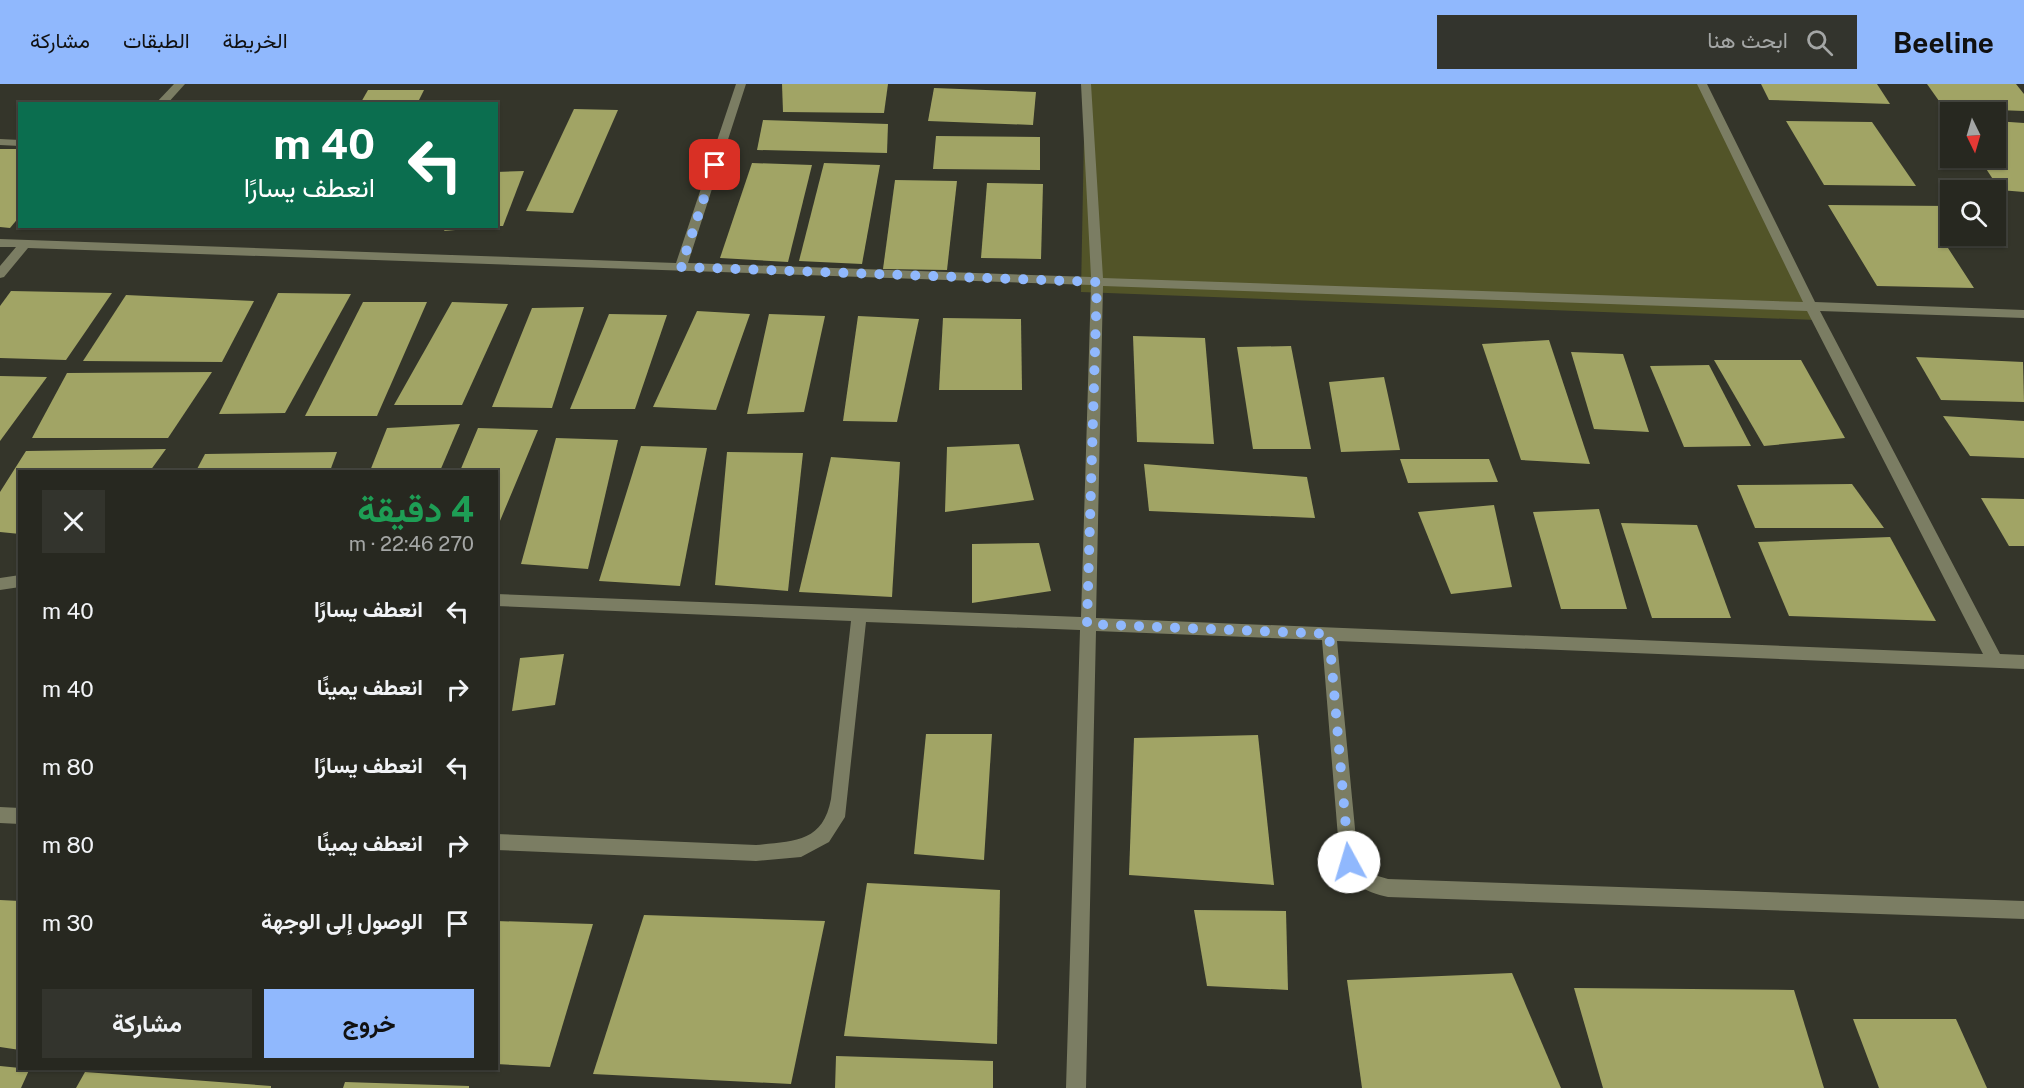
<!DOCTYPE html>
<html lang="ar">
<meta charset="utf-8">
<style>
:root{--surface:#272820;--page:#33342d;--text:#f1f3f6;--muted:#a4a6a5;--line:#43443e;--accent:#90b8fd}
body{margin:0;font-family:"Public Sans",Vazirmatn,sans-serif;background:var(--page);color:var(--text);direction:rtl;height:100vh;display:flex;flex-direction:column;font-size:22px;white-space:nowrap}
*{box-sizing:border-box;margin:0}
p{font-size:20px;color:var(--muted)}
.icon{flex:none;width:33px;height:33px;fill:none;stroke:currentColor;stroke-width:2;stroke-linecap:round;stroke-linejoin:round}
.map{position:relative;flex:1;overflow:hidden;direction:ltr}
.drawer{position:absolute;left:18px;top:386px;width:480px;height:600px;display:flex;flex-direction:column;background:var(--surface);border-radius:0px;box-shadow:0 2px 4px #0004,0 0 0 2px var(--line);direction:rtl}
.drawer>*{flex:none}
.hud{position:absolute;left:18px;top:18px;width:480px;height:126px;border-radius:0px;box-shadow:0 2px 4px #0004,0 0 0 2px var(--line);direction:rtl;background:#0b6e4f;color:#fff;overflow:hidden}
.needle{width:39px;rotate:175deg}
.controls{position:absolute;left:1940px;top:18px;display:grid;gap:12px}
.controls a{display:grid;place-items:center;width:66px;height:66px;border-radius:0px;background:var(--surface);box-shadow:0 2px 4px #0004,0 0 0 2px var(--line);font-size:30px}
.pin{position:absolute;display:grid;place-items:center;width:51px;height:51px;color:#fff;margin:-26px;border-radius:12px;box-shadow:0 3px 9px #0006}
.me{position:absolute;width:66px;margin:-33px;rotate:354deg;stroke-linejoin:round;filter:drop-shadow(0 0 4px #0008)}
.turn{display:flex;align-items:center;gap:21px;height:126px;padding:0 24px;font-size:27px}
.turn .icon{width:78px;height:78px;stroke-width:2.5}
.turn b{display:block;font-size:42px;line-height:51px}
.round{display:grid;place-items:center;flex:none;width:63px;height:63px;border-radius:0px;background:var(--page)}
.overview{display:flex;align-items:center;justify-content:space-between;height:102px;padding:0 24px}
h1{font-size:36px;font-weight:700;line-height:45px;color:#1e9e55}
.cta{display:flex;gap:12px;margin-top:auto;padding:12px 24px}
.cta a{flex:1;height:69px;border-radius:0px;background:var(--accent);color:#111;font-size:24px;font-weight:700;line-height:69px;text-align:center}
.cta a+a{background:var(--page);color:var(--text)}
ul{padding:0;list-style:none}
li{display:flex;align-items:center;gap:18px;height:78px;padding:0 24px}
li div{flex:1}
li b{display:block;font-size:22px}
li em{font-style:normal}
header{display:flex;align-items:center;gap:36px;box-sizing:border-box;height:84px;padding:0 30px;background:var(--accent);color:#111}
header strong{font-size:28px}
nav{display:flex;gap:33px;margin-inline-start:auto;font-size:21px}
.search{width:420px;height:54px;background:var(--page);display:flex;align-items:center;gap:15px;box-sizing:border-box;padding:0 21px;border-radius:0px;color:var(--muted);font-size:22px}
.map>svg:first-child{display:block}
.green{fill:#525428}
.building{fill:#a1a465}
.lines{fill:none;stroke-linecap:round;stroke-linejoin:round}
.minor{fill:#7b7d63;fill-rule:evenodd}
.route{stroke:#90b8fd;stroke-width:10;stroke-dasharray:0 18}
</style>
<header>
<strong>Beeline</strong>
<div class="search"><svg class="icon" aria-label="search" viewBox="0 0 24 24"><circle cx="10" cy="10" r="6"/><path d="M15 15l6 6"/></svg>ابحث هنا</div>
<nav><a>الخريطة</a><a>الطبقات</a><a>مشاركة</a></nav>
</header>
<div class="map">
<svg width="2024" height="1004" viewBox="0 0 2024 1004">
<rect width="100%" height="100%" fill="#34352a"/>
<path class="green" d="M 1085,0 L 1701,0 L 1816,236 L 1081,208 Z"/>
<g class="building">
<path d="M 782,0 L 888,0 L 884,29 L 783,28 Z"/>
<path d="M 1761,0 L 1877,0 L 1890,20 L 1769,16 Z"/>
<path d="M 1927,0 L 2016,0 L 2024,10 L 2024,27 L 1944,24 Z"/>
<path d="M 934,4 L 1036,8 L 1033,41 L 928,37 Z"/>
<path d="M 368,6 L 424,6 L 417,20 L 360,20 Z"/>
<path d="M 574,25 L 618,26 L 573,129 L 526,127 Z"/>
<path d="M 763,36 L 888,40 L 887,69 L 757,66 Z"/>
<path d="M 1786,37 L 1872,38 L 1916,102 L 1824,101 Z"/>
<path d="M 1995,37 L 2024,39 L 2024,108 L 2000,106 L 1979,74 L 1995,74 Z"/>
<path d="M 936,52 L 1040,53 L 1040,86 L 933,85 Z"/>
<path d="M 0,65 L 20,65 L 20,132 L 10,144 L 0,143 Z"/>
<path d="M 752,79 L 812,81 L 788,178 L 720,174 Z"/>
<path d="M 824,79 L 880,81 L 862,180 L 799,177 Z"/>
<path d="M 524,87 L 503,142 L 496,142 L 496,88 Z"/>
<path d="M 895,96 L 957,97 L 947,186 L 883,185 Z"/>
<path d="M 987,99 L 1043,100 L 1041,175 L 981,174 Z"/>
<path d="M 1828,121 L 1950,122 L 1950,152 L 1970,152 L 1979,164 L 1948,164 L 1974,204 L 1877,202 Z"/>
<path d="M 447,142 L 478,142 L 478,144 L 444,147 Z"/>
<path d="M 11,207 L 112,209 L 66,276 L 0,274 L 0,222 Z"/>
<path d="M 278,209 L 351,210 L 285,329 L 219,330 Z"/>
<path d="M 126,211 L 254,217 L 222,278 L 83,277 Z"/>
<path d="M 363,218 L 427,218 L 377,332 L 305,332 Z"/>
<path d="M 452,218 L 508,220 L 462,321 L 394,321 Z"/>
<path d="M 584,223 L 552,324 L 492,323 L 532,224 Z"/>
<path d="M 697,227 L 750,230 L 716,326 L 653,323 Z"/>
<path d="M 609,230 L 667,231 L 635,325 L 570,325 Z"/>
<path d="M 769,230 L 825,232 L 804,328 L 747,330 Z"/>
<path d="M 858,232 L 919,235 L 897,338 L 843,337 Z"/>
<path d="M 943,234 L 1021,235 L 1022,306 L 939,306 Z"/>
<path d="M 1133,252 L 1205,254 L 1214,360 L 1137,358 Z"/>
<path d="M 1549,256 L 1590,380 L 1521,376 L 1482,260 Z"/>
<path d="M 1291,262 L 1311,365 L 1253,365 L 1237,263 Z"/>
<path d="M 1571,268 L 1623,270 L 1649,348 L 1594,345 Z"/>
<path d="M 1916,273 L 2023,278 L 2024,318 L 1941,316 Z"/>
<path d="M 1714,276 L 1801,276 L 1845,354 L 1764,362 Z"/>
<path d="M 1709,281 L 1751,362 L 1684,363 L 1650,282 Z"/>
<path d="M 212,288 L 168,354 L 32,354 L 67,289 Z"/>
<path d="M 0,292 L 47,293 L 0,357 Z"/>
<path d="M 1384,293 L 1400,366 L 1341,368 L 1329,298 Z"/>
<path d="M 1943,332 L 2024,337 L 2024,374 L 1970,372 Z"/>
<path d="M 460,340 L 440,387 L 370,387 L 387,344 Z"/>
<path d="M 478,344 L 538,346 L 497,444 L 496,387 L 460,387 Z"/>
<path d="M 556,354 L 618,356 L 588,485 L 521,480 Z"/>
<path d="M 1019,360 L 1034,416 L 945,428 L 947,363 Z"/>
<path d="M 641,362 L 707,364 L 680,502 L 599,497 Z"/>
<path d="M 166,365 L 150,387 L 20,387 L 20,450 L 0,448 L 0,408 L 26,367 Z"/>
<path d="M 337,368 L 330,387 L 196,387 L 205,370 Z"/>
<path d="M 727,368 L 803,369 L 788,507 L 715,501 Z"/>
<path d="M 831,373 L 900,378 L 892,513 L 799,508 Z"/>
<path d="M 1400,375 L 1489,375 L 1498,398 L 1408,399 Z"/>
<path d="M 1144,380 L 1307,393 L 1315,434 L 1149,427 Z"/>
<path d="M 1852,400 L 1884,444 L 1755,444 L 1737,401 Z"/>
<path d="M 1981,414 L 2024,415 L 2024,462 L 2009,462 Z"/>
<path d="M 1494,421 L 1512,503 L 1451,510 L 1418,428 Z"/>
<path d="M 1599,425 L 1627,525 L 1561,525 L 1533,428 Z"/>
<path d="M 1621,439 L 1697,441 L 1731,534 L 1652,534 Z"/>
<path d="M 1890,453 L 1936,537 L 1789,532 L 1758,458 Z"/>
<path d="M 1039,459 L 1051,507 L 972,519 L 972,460 Z"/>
<path d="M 564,570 L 555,621 L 512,627 L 520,574 Z"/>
<path d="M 926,650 L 992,650 L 984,776 L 914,770 Z"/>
<path d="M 1258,651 L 1274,801 L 1129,791 L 1134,654 Z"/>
<path d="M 867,799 L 1000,806 L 997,960 L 844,952 Z"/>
<path d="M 0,816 L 20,817 L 20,966 L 0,963 Z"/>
<path d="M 1194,826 L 1286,827 L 1288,906 L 1207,902 Z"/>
<path d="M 644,831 L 825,837 L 791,1000 L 593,990 Z"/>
<path d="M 496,837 L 593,840 L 550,983 L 496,980 Z"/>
<path d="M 1512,889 L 1561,1004 L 1362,1004 L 1347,896 Z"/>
<path d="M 1574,904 L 1794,906 L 1824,1004 L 1603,1004 Z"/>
<path d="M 1853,935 L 1956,935 L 1987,1004 L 1879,1004 Z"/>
<path d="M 836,972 L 993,977 L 993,1004 L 835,1004 Z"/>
<path d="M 0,982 L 20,984 L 30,984 L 21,1004 L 0,1004 Z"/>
<path d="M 85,988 L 271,1002 L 271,1004 L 76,1004 Z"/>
<path d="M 345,998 L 469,1002 L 469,1004 L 343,1004 Z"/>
</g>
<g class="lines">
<g class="minor">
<path d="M 174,0 L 185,0 L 167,20 L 155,20 Z"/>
<path d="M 736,0 L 746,0 L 688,179 L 1091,193 L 1081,0 L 1091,0 L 1103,194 L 1803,218 L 1697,0 L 1707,0 L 1815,218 L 2024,226 L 2024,234 L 1820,227 L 2000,570 L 2024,571 L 2024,585 L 1337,557 L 1358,776 L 1371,790 L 1388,795 L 2024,817 L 2024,835 L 1388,813 C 1365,808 1350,800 1340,778 L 1322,556 L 1096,547 L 1086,1004 L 1066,1004 L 1080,546 L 866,538 L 845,733 L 829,758 L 801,773 L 756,777 L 496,766 L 496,750 L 756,761 C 793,757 823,759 831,715 L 851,537 L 496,522 L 496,510 L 1081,533 L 1091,201 L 28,164 L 4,193 L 0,194 L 0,182 L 16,163 L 0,163 L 0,155 L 676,179 ZM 1103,202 L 1807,227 L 1983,570 L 1096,534 Z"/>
<path d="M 0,55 L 20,56 L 20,62 L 0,61 Z"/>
<path d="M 20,491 L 20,503 L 0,506 L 0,494 Z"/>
<path d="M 0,723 L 20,724 L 20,740 L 0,739 Z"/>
</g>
</g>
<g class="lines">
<path class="route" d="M 715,81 L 681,183 L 1097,198 L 1087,540 L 1329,550 L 1349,778"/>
</g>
</svg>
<div class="controls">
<a><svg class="needle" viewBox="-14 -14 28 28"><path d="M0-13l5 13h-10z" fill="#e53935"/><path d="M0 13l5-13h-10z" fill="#a4a6a5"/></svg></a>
<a><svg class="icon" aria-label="search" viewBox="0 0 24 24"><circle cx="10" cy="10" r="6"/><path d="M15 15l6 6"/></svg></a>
</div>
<div class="pin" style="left:715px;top:81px;background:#d93025"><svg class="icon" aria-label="arrive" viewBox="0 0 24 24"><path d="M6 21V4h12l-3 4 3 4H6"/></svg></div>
<svg class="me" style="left:1349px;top:778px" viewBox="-20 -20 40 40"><circle r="19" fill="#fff"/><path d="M0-13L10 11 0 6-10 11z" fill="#90b8fd"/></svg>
<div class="hud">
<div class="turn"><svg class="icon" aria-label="left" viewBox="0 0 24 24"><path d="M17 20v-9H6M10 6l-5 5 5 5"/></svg><div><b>40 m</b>انعطف يسارًا</div></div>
</div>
<section class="drawer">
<div class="overview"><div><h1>4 دقيقة</h1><p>270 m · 22:46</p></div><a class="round"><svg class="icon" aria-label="close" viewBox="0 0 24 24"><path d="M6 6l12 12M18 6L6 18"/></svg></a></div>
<ul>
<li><svg class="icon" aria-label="left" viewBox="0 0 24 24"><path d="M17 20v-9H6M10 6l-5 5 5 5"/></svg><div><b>انعطف يسارًا</b></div><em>40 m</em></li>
<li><svg class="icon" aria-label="right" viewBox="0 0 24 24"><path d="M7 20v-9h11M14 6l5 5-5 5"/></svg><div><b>انعطف يمينًا</b></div><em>40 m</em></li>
<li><svg class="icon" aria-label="left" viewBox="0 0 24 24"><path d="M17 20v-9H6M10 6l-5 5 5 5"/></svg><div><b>انعطف يسارًا</b></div><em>80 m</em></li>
<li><svg class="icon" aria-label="right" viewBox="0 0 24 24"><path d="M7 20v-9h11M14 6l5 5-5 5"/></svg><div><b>انعطف يمينًا</b></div><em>80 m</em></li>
<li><svg class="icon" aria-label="arrive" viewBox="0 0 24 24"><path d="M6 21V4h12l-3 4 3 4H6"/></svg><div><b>الوصول إلى الوجهة</b></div><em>30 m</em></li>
</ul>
<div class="cta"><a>خروج</a><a>مشاركة</a></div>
</section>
</div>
